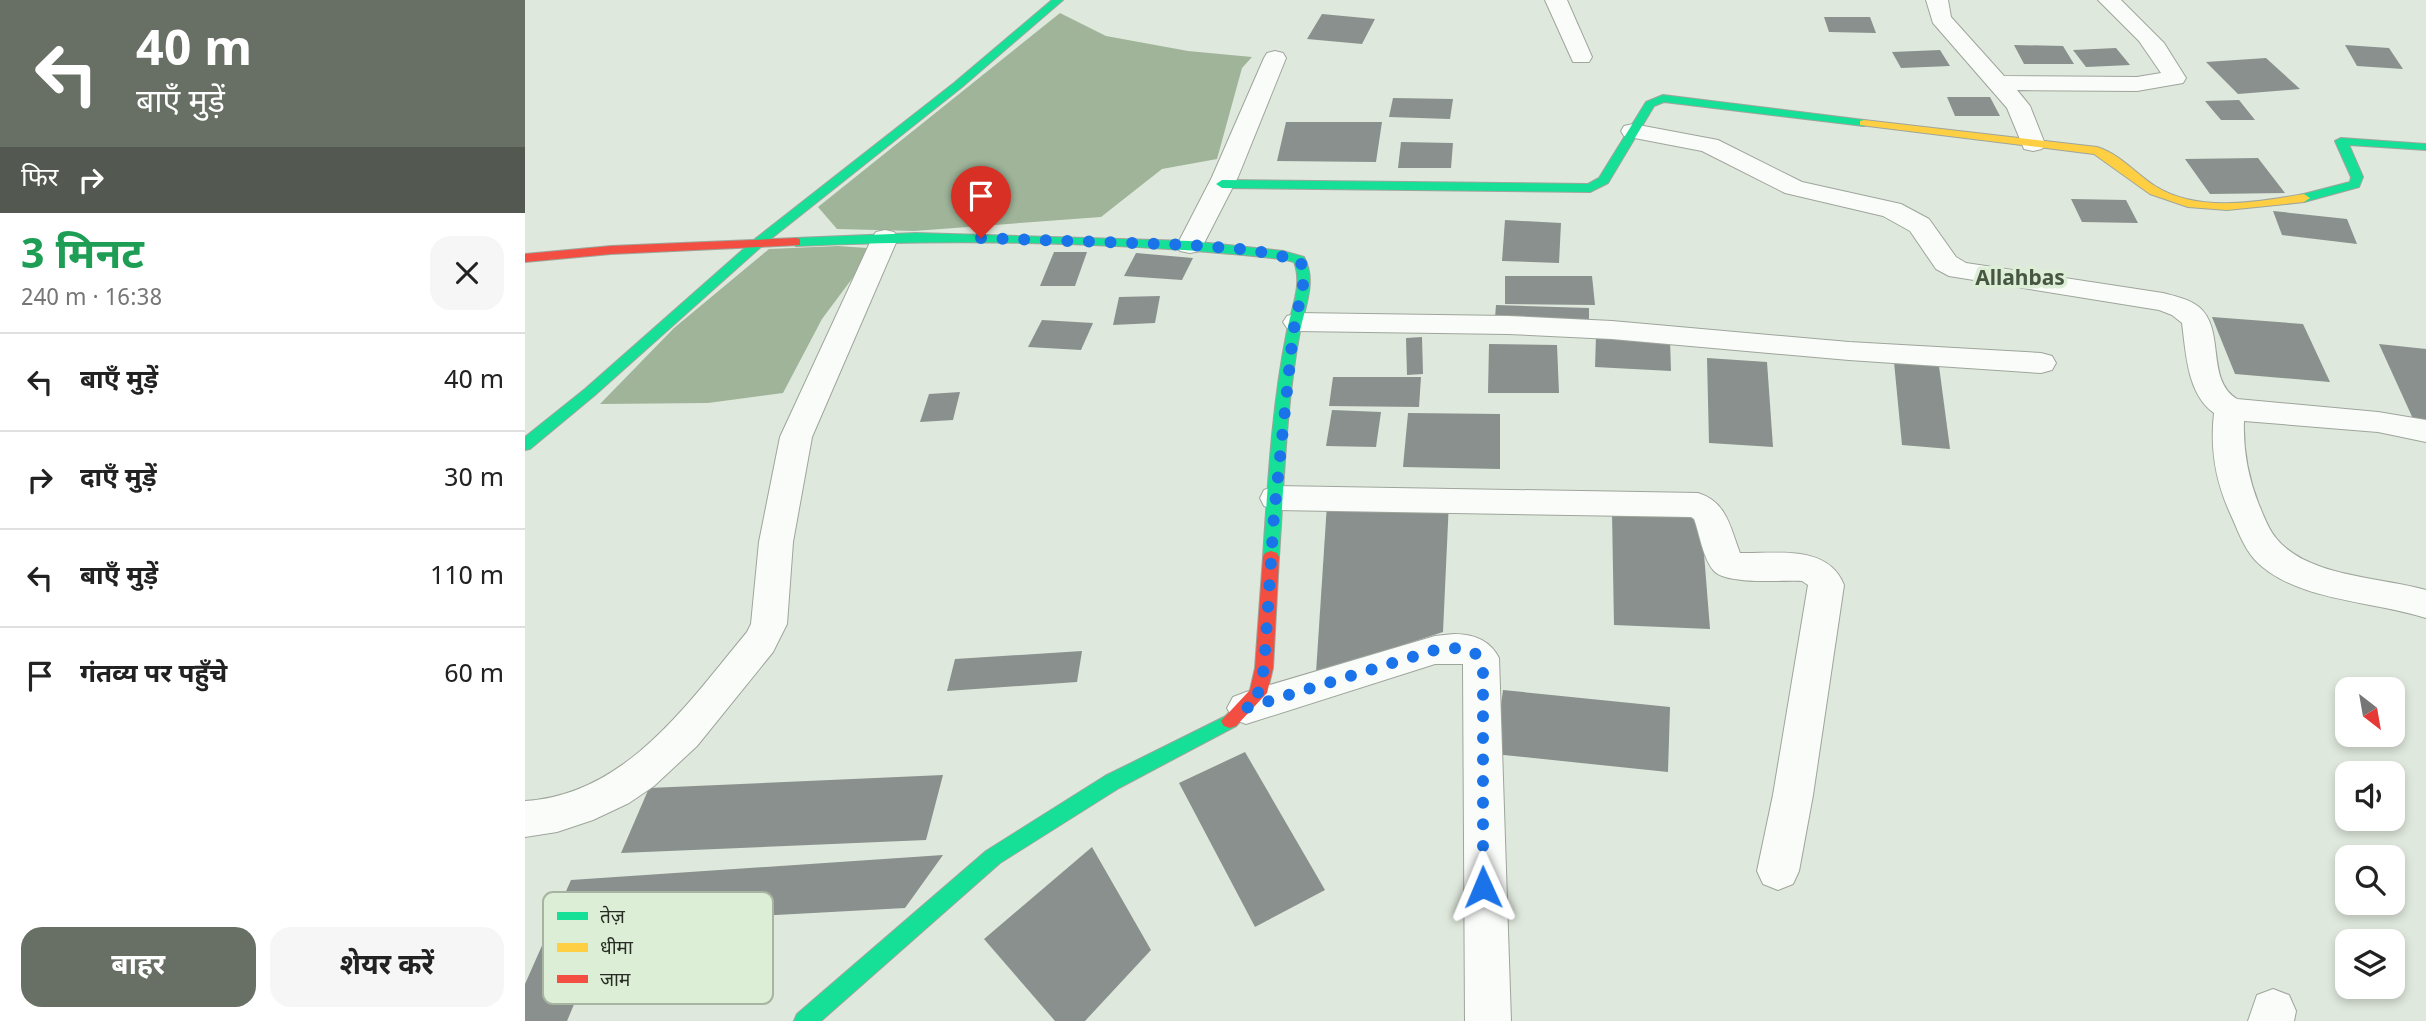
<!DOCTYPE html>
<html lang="hi">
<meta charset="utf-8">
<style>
:root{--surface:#fff;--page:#f6f6f6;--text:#222;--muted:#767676;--line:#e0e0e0;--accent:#686f65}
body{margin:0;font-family:Georgia,"Noto Sans Devanagari",serif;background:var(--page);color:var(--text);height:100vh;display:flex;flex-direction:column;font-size:26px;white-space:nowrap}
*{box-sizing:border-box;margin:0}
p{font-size:23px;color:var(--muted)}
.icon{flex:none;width:38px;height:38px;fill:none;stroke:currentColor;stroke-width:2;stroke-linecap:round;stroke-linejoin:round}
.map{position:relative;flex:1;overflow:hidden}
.side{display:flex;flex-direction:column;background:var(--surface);width:525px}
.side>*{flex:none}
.top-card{background:#686f65;color:#fff;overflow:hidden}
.needle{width:46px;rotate:149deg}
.buttons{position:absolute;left:1810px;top:677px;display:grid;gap:14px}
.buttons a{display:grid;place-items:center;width:70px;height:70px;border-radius:14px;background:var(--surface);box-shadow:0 4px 10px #0003;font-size:35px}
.pin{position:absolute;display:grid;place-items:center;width:60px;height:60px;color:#fff;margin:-72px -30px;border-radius:50% 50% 50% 0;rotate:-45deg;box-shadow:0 0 7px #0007}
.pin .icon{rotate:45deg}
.me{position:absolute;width:77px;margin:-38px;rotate:359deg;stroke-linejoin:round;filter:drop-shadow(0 0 5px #0008)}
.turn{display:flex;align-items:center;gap:24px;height:147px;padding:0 21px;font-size:32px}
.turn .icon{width:91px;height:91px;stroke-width:2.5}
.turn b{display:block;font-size:49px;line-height:60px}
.then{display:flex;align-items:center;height:66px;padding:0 21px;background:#0003;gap:14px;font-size:26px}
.round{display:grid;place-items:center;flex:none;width:74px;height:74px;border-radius:21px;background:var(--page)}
.overview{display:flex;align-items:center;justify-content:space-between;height:119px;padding:0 21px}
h1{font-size:42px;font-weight:700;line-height:52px;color:#1e9e55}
.primary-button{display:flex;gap:14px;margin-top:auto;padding:14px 21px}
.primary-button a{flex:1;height:80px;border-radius:21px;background:var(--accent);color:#fff;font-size:28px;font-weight:700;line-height:80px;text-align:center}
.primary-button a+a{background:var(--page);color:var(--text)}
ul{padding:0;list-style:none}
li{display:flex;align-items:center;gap:21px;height:98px;padding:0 21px;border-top:2px solid var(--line)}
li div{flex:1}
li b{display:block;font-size:26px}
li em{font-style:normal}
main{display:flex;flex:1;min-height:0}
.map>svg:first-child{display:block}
.water{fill:#9fb499}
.building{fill:#89908e}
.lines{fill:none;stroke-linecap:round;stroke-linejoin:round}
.street-casing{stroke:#9ea59b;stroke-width:2}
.fast-casing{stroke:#9ea59b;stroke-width:2}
.slow-casing{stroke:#9ea59b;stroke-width:2}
.jam-casing{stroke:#9ea59b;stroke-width:2}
.street{fill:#fafcfa;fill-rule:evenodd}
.fast{fill:#16e098;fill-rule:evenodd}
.slow{fill:#ffcf43;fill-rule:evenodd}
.jam{fill:#f24e42;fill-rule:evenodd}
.route{stroke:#1a73e8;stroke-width:12;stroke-dasharray:0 21.6}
.labels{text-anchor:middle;stroke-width:7;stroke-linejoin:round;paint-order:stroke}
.quarter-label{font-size:21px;font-weight:bold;fill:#475642;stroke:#dceed6}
.key{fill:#dceed6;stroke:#a6b4a1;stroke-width:2}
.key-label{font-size:19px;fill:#282e25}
</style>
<main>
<section class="side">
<div class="top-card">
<div class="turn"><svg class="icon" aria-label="left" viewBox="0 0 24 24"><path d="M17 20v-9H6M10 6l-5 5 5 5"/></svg><div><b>40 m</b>बाएँ मुड़ें</div></div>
<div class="then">फिर<svg class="icon" aria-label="right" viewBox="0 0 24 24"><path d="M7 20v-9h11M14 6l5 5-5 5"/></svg></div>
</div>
<div class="overview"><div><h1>3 मिनट</h1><p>240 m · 16:38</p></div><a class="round"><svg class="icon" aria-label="close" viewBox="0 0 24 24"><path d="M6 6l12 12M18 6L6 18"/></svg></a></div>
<ul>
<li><svg class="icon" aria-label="left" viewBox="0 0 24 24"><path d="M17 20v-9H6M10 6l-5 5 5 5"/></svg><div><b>बाएँ मुड़ें</b></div><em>40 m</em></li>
<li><svg class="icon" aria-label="right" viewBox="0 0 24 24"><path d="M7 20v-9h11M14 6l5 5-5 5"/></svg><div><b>दाएँ मुड़ें</b></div><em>30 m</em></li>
<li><svg class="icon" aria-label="left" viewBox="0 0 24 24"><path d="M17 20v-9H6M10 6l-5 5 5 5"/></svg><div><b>बाएँ मुड़ें</b></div><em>110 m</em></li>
<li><svg class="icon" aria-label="arrive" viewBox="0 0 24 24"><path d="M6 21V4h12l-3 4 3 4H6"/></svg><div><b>गंतव्य पर पहुँचे</b></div><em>60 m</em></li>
</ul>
<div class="primary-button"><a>बाहर</a><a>शेयर करें</a></div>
</section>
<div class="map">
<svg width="1901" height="1021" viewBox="0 0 1901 1021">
<rect width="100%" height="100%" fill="#dfe8dc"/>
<g class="water">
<path d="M 535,13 L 581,36 L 663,51 L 727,57 L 717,68 L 692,159 L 637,169 L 576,217 L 389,231 L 312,229 L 293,207 Z"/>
<path d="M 313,246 L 342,248 L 335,268 L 297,319 L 258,393 L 183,403 L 75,404 L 149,328 L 244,249 Z"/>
</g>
<g class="building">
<path d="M 797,14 L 850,19 L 837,44 L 782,39 Z"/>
<path d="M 1299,17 L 1345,17 L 1351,33 L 1304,32 Z"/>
<path d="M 1489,45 L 1538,46 L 1549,64 L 1499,64 Z"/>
<path d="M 1820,45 L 1864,48 L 1878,69 L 1832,66 Z"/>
<path d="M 1591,48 L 1605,65 L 1561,67 L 1548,50 Z"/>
<path d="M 1415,50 L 1425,66 L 1376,68 L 1367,52 Z"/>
<path d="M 1741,58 L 1775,89 L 1713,94 L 1681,62 Z"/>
<path d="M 1422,97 L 1465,97 L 1475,116 L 1430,116 Z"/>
<path d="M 868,98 L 928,99 L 925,119 L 864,117 Z"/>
<path d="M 1714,100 L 1730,120 L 1696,120 L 1680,101 Z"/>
<path d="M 761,122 L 857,122 L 851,162 L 752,161 Z"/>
<path d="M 876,142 L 928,143 L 926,168 L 873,168 Z"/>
<path d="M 1733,158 L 1760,193 L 1685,194 L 1660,159 Z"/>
<path d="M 1546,199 L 1601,200 L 1613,223 L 1557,222 Z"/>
<path d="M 1748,211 L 1822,219 L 1832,244 L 1757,235 Z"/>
<path d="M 980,220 L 1036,223 L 1034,263 L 977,261 Z"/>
<path d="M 529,252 L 562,252 L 550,286 L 515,286 Z"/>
<path d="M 611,253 L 668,258 L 657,280 L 599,276 Z"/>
<path d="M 980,276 L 1067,276 L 1070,305 L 980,304 Z"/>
<path d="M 635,296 L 630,323 L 588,325 L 594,297 Z"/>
<path d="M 971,305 L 1064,308 L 1064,321 L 970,318 Z"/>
<path d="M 1687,317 L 1778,324 L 1805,382 L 1710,374 Z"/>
<path d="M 517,320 L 568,323 L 556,350 L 503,347 Z"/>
<path d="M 1071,336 L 1145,340 L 1146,371 L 1070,367 Z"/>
<path d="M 897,337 L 898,374 L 882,375 L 881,338 Z"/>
<path d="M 964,344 L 1032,345 L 1034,393 L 963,393 Z"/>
<path d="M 1854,344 L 1901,349 L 1901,423 L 1889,421 Z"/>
<path d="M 1182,358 L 1242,362 L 1248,447 L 1184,443 Z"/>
<path d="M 1369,362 L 1414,366 L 1425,449 L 1377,445 Z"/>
<path d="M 808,377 L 896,377 L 894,407 L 804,406 Z"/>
<path d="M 435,392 L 428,420 L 395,422 L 404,394 Z"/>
<path d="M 807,410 L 856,412 L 851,447 L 801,446 Z"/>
<path d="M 883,413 L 975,414 L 975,469 L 878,467 Z"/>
<path d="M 924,501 L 918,632 L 791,673 L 802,504 Z"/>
<path d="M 1087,513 L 1176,516 L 1185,629 L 1089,625 Z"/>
<path d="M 557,651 L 552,682 L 422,691 L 430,659 Z"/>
<path d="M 978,690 L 1145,707 L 1143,772 L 969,754 Z"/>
<path d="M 720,752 L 800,890 L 730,927 L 654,783 Z"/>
<path d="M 418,775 L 401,840 L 96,853 L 124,788 Z"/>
<path d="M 567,847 L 626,950 L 560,1021 L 530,1021 L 459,939 Z"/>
<path d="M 418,855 L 380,908 L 83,924 L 42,1021 L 0,1021 L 0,984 L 46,880 Z"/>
</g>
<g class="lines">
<g class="street-casing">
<g id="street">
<path d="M 1020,0 L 1042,0 L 1067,57 L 1064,62 L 1048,62 Z"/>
<path d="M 1401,0 L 1423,0 L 1426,17 L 1479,76 L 1612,77 L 1636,73 L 1614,41 L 1573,0 L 1596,0 L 1639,43 L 1661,78 L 1658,83 L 1612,91 L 1492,90 L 1505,106 L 1520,144 L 1517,149 L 1508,151 L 1499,149 L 1482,108 L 1408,23 Z"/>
<path d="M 750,51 L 758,53 L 761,58 L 713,177 L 675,251 L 665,253 L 655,251 L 652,245 L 687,177 L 739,58 L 742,53 Z"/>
<path d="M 1108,124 L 1193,140 L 1277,182 L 1376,204 L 1404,219 L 1431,257 L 1441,263 L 1638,293 C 1650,296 1664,299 1674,307 C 1701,330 1680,379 1712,399 L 1853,412 L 1901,420 L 1901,442 L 1853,432 L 1719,421 C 1718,450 1723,477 1734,505 C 1739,516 1743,529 1751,538 C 1782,577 1856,577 1901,590 L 1901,618 C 1849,601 1769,601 1730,560 C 1718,547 1712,528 1705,513 C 1690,480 1685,448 1689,413 C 1662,394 1661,353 1657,323 L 1647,315 L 1634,310 L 1424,276 L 1411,269 L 1385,231 L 1358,216 L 1260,193 L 1177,151 L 1099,136 L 1096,131 L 1099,126 Z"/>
<path d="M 360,230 L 369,232 L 373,238 L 287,437 L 268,542 L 262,624 L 248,652 L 172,746 L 129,786 L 104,803 L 68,820 L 32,832 L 0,837 L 0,801 C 101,795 163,703 222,632 L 226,624 L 234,542 L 255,437 L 347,238 L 351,232 Z"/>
<path d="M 772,313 L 983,316 L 1087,321 L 1324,342 L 1516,353 L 1527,356 L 1531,363 L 1527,370 L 1516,373 L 1324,360 L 1087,339 L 983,334 L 772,331 L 762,328 L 758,322 L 762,316 Z"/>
<path d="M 751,486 L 1173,493 C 1202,502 1205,527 1215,553 C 1251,554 1303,544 1319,585 L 1288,795 L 1274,871 L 1268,884 L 1253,890 L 1238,884 L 1232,871 L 1248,795 L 1283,585 L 1277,581 C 1258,580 1202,585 1189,571 C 1178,559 1175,535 1169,519 L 1166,517 L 751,510 L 739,506 L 735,498 L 739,490 Z"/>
<path d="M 929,634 C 948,634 965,640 974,658 L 986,1021 L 940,1021 L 938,664 L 910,664 L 721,724 L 708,719 L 702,708 L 708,697 L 721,692 L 910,636 Z"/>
<path d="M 1748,989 L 1764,995 L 1771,1011 L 1769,1021 L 1723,1021 L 1732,995 Z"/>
</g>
</g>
<g class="fast-casing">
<g id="fast">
<path d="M 527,0 L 538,0 L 437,87 L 238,245 L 70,395 L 5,449 L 0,450 L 0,437 L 60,389 L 230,239 L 429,83 Z"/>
<path d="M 1138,95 L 1339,120 L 1345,123 L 1339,126 L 1139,102 L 1129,106 L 1083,183 L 1065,192 L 697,188 L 691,184 L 697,180 L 1063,184 L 1074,178 L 1121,102 Z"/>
<path d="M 1816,138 L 1901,144 L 1901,150 L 1824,145 L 1838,177 L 1834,187 L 1779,202 L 1775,201 L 1775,195 L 1825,182 L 1826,177 L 1810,141 Z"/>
<path d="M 391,233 L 665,241 L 758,251 L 779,257 C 792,281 780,306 775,331 C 761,405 759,482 754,557 L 752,561 L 740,561 L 738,557 C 743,482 747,405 762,331 C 766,309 778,285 769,262 L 757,259 C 596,241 433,239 271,246 L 265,242 L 271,238 Z"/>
<path d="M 705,714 L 711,716 L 714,721 L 711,726 L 594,788 L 475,863 L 296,1021 L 269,1021 L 272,1014 L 461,851 L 580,776 Z"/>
</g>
</g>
<g class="slow-casing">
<path id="slow" d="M 1339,120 L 1572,147 C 1595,154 1611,174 1630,186 C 1673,213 1732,202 1779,194 L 1785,198 L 1779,202 L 1702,210 L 1663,207 L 1625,194 L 1569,154 L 1335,125 L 1335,121 Z"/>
</g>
<g class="jam-casing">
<g id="jam">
<path d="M 271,238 L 275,239 L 275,245 L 86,254 L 0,262 L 0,254 L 86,246 Z"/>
<path d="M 746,551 L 752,553 L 754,557 L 748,668 L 742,693 L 711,726 L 705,728 L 699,726 L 696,721 L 725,690 L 730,668 L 738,557 L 740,553 Z"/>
</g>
</g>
<use href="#street" class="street"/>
<use href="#fast" class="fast"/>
<use href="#slow" class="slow"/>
<use href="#jam" class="jam"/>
</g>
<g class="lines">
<path class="route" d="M 456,238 L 665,245 L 727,250 L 774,260 L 778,267 L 779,280 L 768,333 L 749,515 L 739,668 L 733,693 L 721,708 L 910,650 C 929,648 952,643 958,667 L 958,887"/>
</g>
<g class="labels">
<g class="quarter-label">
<text x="1495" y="285">Allahbas</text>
</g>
</g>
<rect x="18" y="892" width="230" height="112" rx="10" class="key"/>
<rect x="32" y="912" width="31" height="8" fill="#16e098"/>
<rect x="32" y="943" width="31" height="9" fill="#ffcf43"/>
<rect x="32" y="975" width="31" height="8" fill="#f24e42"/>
<g class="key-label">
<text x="75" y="923">तेज़</text>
<text x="75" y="954">धीमा</text>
<text x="75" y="986">जाम</text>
</g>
</svg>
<div class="buttons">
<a><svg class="needle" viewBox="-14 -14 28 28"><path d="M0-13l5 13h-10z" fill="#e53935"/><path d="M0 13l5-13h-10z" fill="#767676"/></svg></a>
<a><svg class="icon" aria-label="sound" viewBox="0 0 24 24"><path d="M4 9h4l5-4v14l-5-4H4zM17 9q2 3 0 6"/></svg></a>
<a><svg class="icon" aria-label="search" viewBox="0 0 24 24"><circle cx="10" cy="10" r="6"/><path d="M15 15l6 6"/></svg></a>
<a><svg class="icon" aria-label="layers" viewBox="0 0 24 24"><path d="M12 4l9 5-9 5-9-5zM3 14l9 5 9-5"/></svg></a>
</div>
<div class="pin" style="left:456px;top:238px;background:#d93025"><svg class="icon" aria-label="arrive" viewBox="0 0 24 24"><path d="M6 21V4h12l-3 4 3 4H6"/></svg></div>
<svg class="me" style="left:958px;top:887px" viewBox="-20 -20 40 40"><path d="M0-17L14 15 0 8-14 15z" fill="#1a73e8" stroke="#fff" stroke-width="4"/></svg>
</div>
</main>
